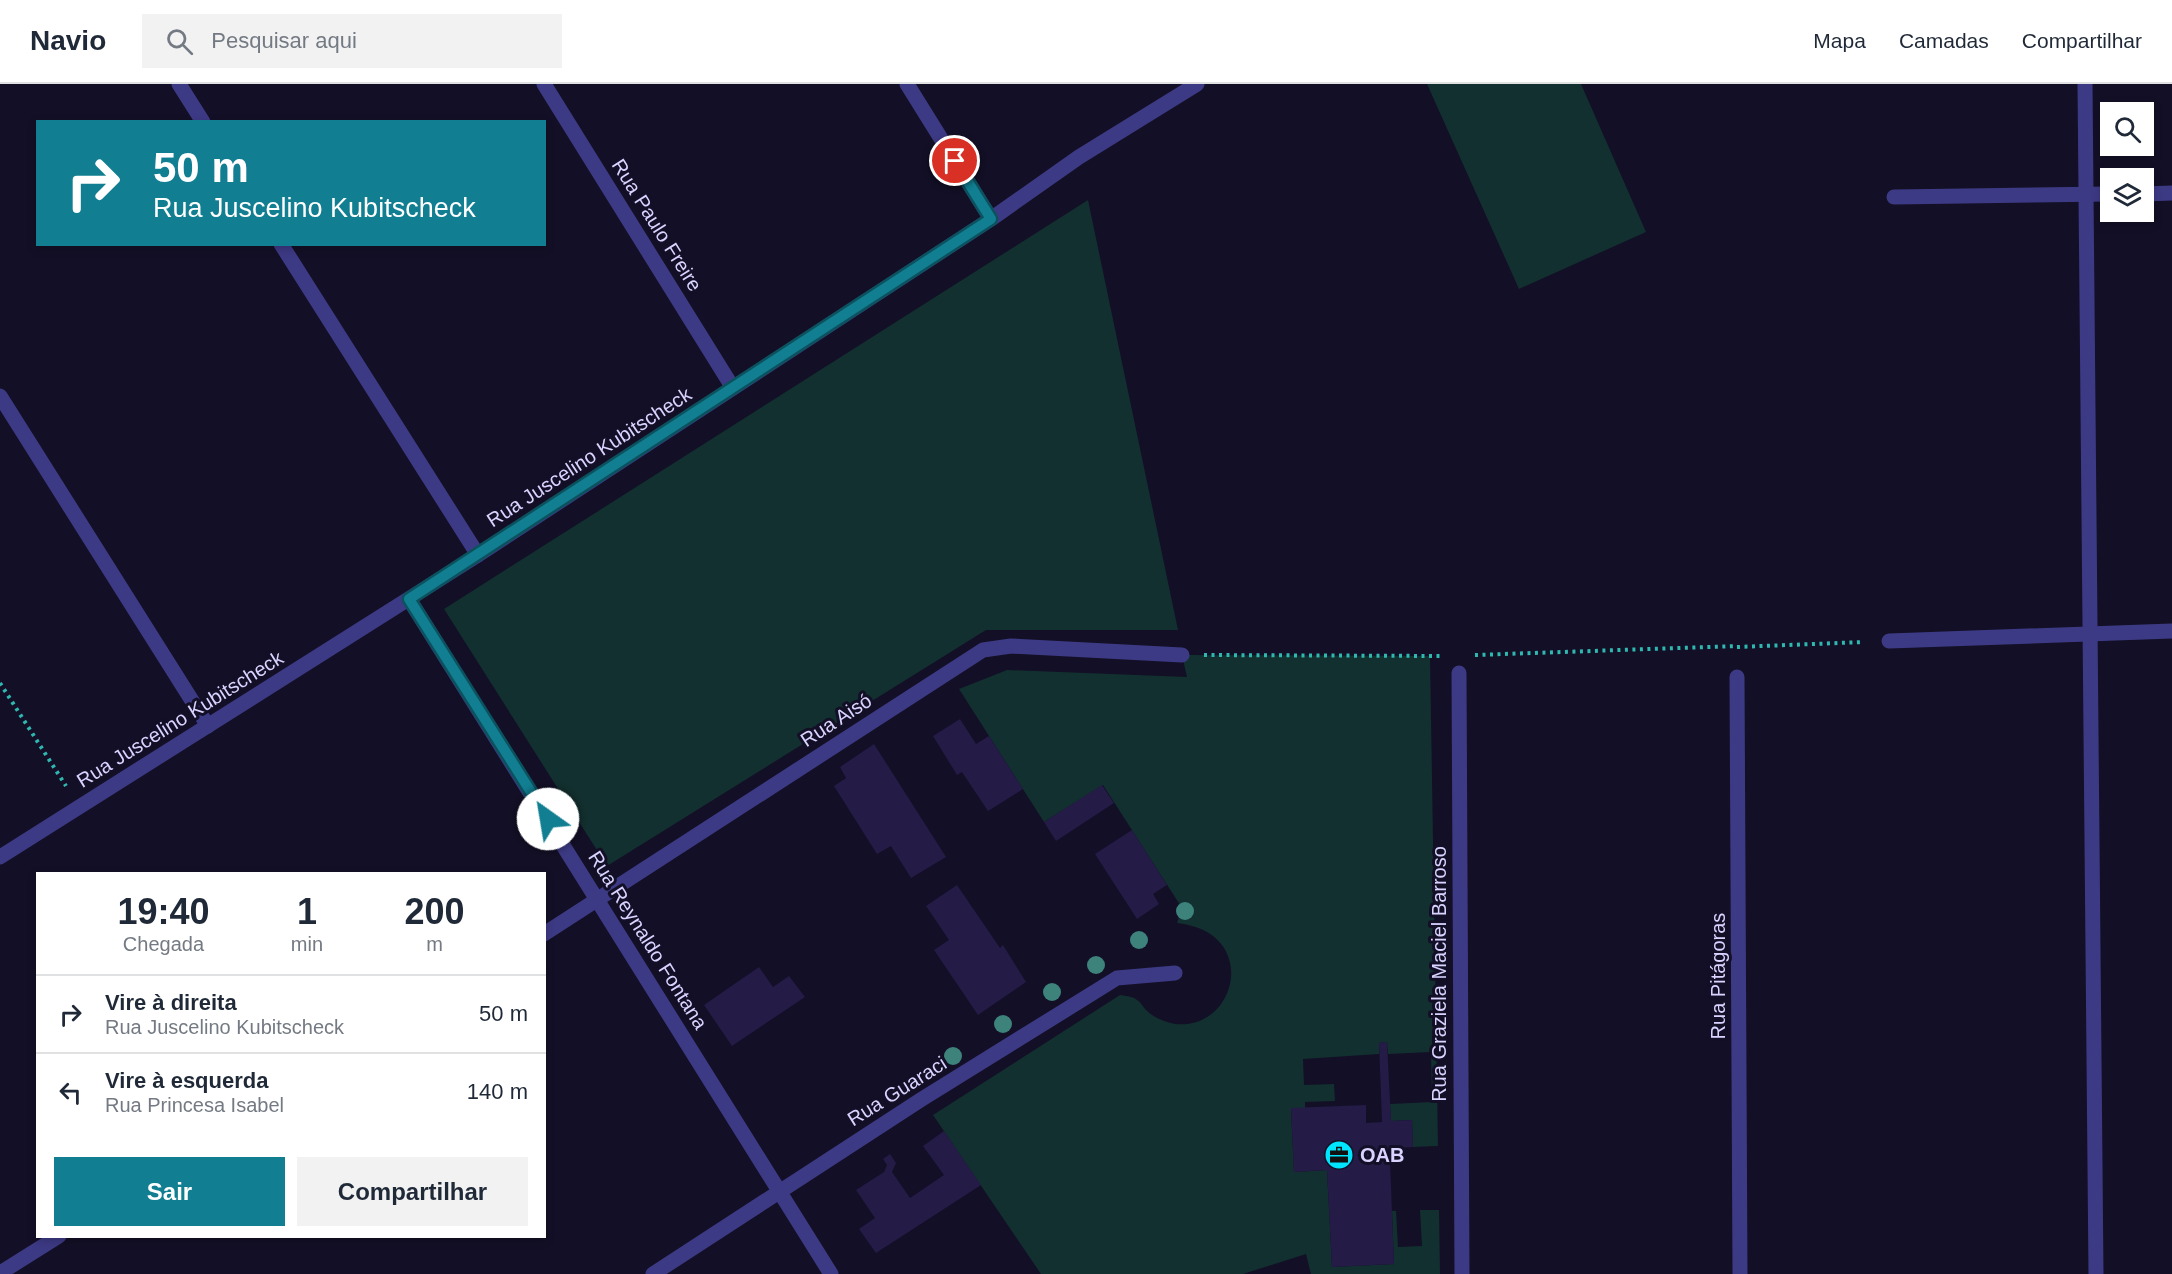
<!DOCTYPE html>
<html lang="pt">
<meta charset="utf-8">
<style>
:root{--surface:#fff;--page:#f2f2f3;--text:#1f2937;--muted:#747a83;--line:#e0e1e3;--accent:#117e91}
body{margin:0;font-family:Helvetica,sans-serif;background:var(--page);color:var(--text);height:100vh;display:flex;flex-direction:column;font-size:22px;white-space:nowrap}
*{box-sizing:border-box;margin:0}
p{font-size:20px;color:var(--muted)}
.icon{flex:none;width:33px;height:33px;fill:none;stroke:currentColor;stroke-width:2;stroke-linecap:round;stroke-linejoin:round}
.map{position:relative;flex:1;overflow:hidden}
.panel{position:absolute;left:36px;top:788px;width:510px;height:366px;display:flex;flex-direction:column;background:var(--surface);border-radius:0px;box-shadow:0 3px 9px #0003}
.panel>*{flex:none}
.top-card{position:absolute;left:36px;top:36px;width:510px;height:126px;border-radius:0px;box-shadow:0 3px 9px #0003;background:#117e91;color:#fff;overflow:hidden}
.controls{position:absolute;left:2100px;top:18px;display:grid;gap:12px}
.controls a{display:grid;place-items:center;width:54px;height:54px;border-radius:0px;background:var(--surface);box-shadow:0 3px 9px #0003;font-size:30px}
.pin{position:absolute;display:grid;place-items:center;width:51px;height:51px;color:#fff;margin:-26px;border:3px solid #fff;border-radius:50%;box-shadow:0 2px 6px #0007}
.me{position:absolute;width:66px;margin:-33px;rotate:328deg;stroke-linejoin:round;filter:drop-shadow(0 0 4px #0008)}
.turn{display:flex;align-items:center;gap:21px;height:126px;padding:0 18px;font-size:27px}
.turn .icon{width:78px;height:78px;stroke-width:2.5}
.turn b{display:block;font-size:42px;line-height:51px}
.eta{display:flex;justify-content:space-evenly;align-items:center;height:102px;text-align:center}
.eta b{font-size:36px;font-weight:800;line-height:42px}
.button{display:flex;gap:12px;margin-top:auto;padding:12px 18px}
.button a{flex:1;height:69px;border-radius:0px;background:var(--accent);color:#fff;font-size:24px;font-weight:800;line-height:69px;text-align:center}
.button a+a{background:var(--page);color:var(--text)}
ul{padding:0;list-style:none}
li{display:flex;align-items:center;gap:18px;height:78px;padding:0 18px;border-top:2px solid var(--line)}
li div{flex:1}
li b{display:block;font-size:22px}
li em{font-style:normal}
header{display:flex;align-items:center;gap:36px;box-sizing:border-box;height:84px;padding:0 30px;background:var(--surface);border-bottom:2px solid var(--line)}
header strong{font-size:28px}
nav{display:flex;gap:33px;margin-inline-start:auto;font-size:21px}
.search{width:420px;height:54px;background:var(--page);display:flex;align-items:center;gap:15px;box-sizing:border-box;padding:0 21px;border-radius:0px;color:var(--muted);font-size:22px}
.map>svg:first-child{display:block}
.green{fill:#12302f}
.building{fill:#241b47}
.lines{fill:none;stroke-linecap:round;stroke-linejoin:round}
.path{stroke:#2fb8b0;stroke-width:4;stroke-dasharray:3 4.5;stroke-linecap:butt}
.minor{stroke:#3d3a85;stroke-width:15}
.tree{fill:#3d827b}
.route-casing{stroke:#0b525e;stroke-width:15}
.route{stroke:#117e91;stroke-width:10}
.labels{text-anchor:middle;stroke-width:6;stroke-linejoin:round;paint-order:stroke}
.street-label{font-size:20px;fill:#d9d4ff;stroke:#130f26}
.poi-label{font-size:20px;font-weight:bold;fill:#d9d4ff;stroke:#130f26;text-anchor:start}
</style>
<header>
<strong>Navio</strong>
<div class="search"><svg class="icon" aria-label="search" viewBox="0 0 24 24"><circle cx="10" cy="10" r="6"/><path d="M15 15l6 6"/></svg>Pesquisar aqui</div>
<nav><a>Mapa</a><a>Camadas</a><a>Compartilhar</a></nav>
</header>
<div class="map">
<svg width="2172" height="1190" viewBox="0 0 2172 1190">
<rect width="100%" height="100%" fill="#130f26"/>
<g class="green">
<path d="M 1427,0 L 1581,0 L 1646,148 L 1519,205 Z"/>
<path d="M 1088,116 L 1178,546 L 986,546 L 607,782 L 444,525 Z"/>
<path d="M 1182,571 L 1430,572 L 1438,1062 L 1413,1063 L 1412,1036 L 1391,1037 L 1390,1020 L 1432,1018 L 1431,968 L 1388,970 L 1387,958 L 1379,959 L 1379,970 L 1303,975 L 1304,1001 L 1334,1000 L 1335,1017 L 1305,1018 L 1305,1024 L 1291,1025 L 1294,1088 L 1327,1086 L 1332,1183 L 1394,1180 L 1392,1127 L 1396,1127 L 1398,1163 L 1422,1162 L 1420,1126 L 1439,1126 L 1440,1190 L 1311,1190 L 1306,1170 L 1243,1190 L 1041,1190 L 933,1031 L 1120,911 C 1125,912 1133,912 1137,916 C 1141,918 1143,923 1146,926 C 1154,934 1165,938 1175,940 C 1237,947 1261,848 1177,839 L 1182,824 L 1103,701 L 1044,738 L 959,605 L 1007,586 L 1187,593 Z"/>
</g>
<g class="building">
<path d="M 960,635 L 976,660 L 989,652 L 1023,705 L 988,727 L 962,688 L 957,691 L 933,652 Z"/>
<path d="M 874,660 L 946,773 L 911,794 L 891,762 L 877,770 L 834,702 L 846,694 L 840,683 Z"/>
<path d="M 1102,701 L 1114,719 L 1056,757 L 1044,738 Z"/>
<path d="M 1132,746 L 1167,801 L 1153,810 L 1159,820 L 1137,835 L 1095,770 Z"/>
<path d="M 957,801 L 1000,864 L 1003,861 L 1026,898 L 978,931 L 934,866 L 949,856 L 926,822 Z"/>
<path d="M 759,883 L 773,903 L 789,892 L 805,913 L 732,962 L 704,921 Z"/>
<path d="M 1387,958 L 1391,1037 L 1412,1036 L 1413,1063 L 1386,1065 L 1386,1077 L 1390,1077 L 1394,1180 L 1332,1183 L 1327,1086 L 1294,1088 L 1291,1024 L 1366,1021 L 1366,1039 L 1382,1038 L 1379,959 Z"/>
<path d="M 944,1047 L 981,1101 L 876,1169 L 859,1145 L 875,1134 L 856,1106 L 884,1088 L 887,1081 L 883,1075 L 890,1070 L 896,1079 L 892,1088 L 910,1114 L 944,1091 L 923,1062 Z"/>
</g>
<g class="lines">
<g class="path">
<path d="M 1737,563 L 1864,558"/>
<path d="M 1204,571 L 1440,572"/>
<path d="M 1475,571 L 1737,562"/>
<path d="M 0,599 L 66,702"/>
</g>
<g class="minor">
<path d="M 179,0 L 203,38"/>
<path d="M 544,0 L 733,304"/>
<path d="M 907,0 L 991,135"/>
<path d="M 2085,0 L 2096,1190"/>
<path d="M 2144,110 L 2172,109"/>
<path d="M 1894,113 L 2110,110"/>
<path d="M 281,160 L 478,471"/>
<path d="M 0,312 L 208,642"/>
<path d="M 409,515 L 831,1190"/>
<path d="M 1889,557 L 2172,547"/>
<path d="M 1459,589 L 1462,1190"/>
<path d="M 1737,593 L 1740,1190"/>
<path d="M 0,773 L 478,471 L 991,135 L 1079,73 L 1197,0"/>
<path d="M 544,850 L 983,566 L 1011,562 L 1182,571"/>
<path d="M 0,1189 L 59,1152"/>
<path d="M 653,1190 L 922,1015 L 1117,894 L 1175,889"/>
</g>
</g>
<g class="tree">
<circle cx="1185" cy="827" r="9"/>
<circle cx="1139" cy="856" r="9"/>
<circle cx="1096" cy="881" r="9"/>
<circle cx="1052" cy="908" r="9"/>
<circle cx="1003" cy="940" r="9"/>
<circle cx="953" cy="972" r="9"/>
</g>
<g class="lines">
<g class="route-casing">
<path id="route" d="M 548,735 L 409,515 L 991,135 L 955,77"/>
</g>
<use href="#route" class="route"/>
</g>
<defs>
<g id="office-disc" transform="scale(1.5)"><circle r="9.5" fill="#00e5ff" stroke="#130f26"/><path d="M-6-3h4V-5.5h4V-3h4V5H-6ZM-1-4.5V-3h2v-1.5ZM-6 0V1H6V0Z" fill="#111"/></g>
</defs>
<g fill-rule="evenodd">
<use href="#office-disc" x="1339" y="1071"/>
</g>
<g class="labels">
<g class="street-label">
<text transform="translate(657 141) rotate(58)" y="7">Rua Paulo Freire</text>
<text transform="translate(589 373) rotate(-33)" y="7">Rua Juscelino Kubitscheck</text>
<text transform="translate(180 635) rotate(-32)" y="7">Rua Juscelino Kubitscheck</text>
<text transform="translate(836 636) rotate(-33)" y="7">Rua Aisó</text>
<text transform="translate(648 856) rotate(58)" y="7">Rua Reynaldo Fontana</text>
<text transform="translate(1439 890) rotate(-90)" y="7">Rua Graziela Maciel Barroso</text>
<text transform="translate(1718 892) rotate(-90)" y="7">Rua Pitágoras</text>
<text transform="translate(897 1007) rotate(-32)" y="7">Rua Guaraci</text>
</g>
<g class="poi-label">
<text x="1360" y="1078">OAB</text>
</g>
</g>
</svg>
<div class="controls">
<a><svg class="icon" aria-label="search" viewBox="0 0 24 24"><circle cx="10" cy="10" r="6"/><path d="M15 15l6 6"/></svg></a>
<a><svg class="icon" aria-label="layers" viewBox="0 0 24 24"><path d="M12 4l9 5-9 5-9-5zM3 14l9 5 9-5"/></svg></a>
</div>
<div class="pin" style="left:955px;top:77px;background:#d93025"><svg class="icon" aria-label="arrive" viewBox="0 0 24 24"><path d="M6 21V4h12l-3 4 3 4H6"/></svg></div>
<svg class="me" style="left:548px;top:735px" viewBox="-20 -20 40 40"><circle r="19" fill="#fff"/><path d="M0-13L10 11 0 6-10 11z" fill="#117e91"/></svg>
<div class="top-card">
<div class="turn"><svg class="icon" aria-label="right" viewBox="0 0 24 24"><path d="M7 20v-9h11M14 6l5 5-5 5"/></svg><div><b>50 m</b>Rua Juscelino Kubitscheck</div></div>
</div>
<section class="panel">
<div class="eta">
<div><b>19:40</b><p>Chegada</p></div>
<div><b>1</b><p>min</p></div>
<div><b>200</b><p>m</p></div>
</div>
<ul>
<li><svg class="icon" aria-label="right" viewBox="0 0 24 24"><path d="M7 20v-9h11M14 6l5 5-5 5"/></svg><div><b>Vire à direita</b><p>Rua Juscelino Kubitscheck</p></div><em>50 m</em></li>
<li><svg class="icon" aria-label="left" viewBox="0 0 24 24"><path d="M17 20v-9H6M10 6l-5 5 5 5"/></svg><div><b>Vire à esquerda</b><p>Rua Princesa Isabel</p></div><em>140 m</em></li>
</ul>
<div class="button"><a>Sair</a><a>Compartilhar</a></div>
</section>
</div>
